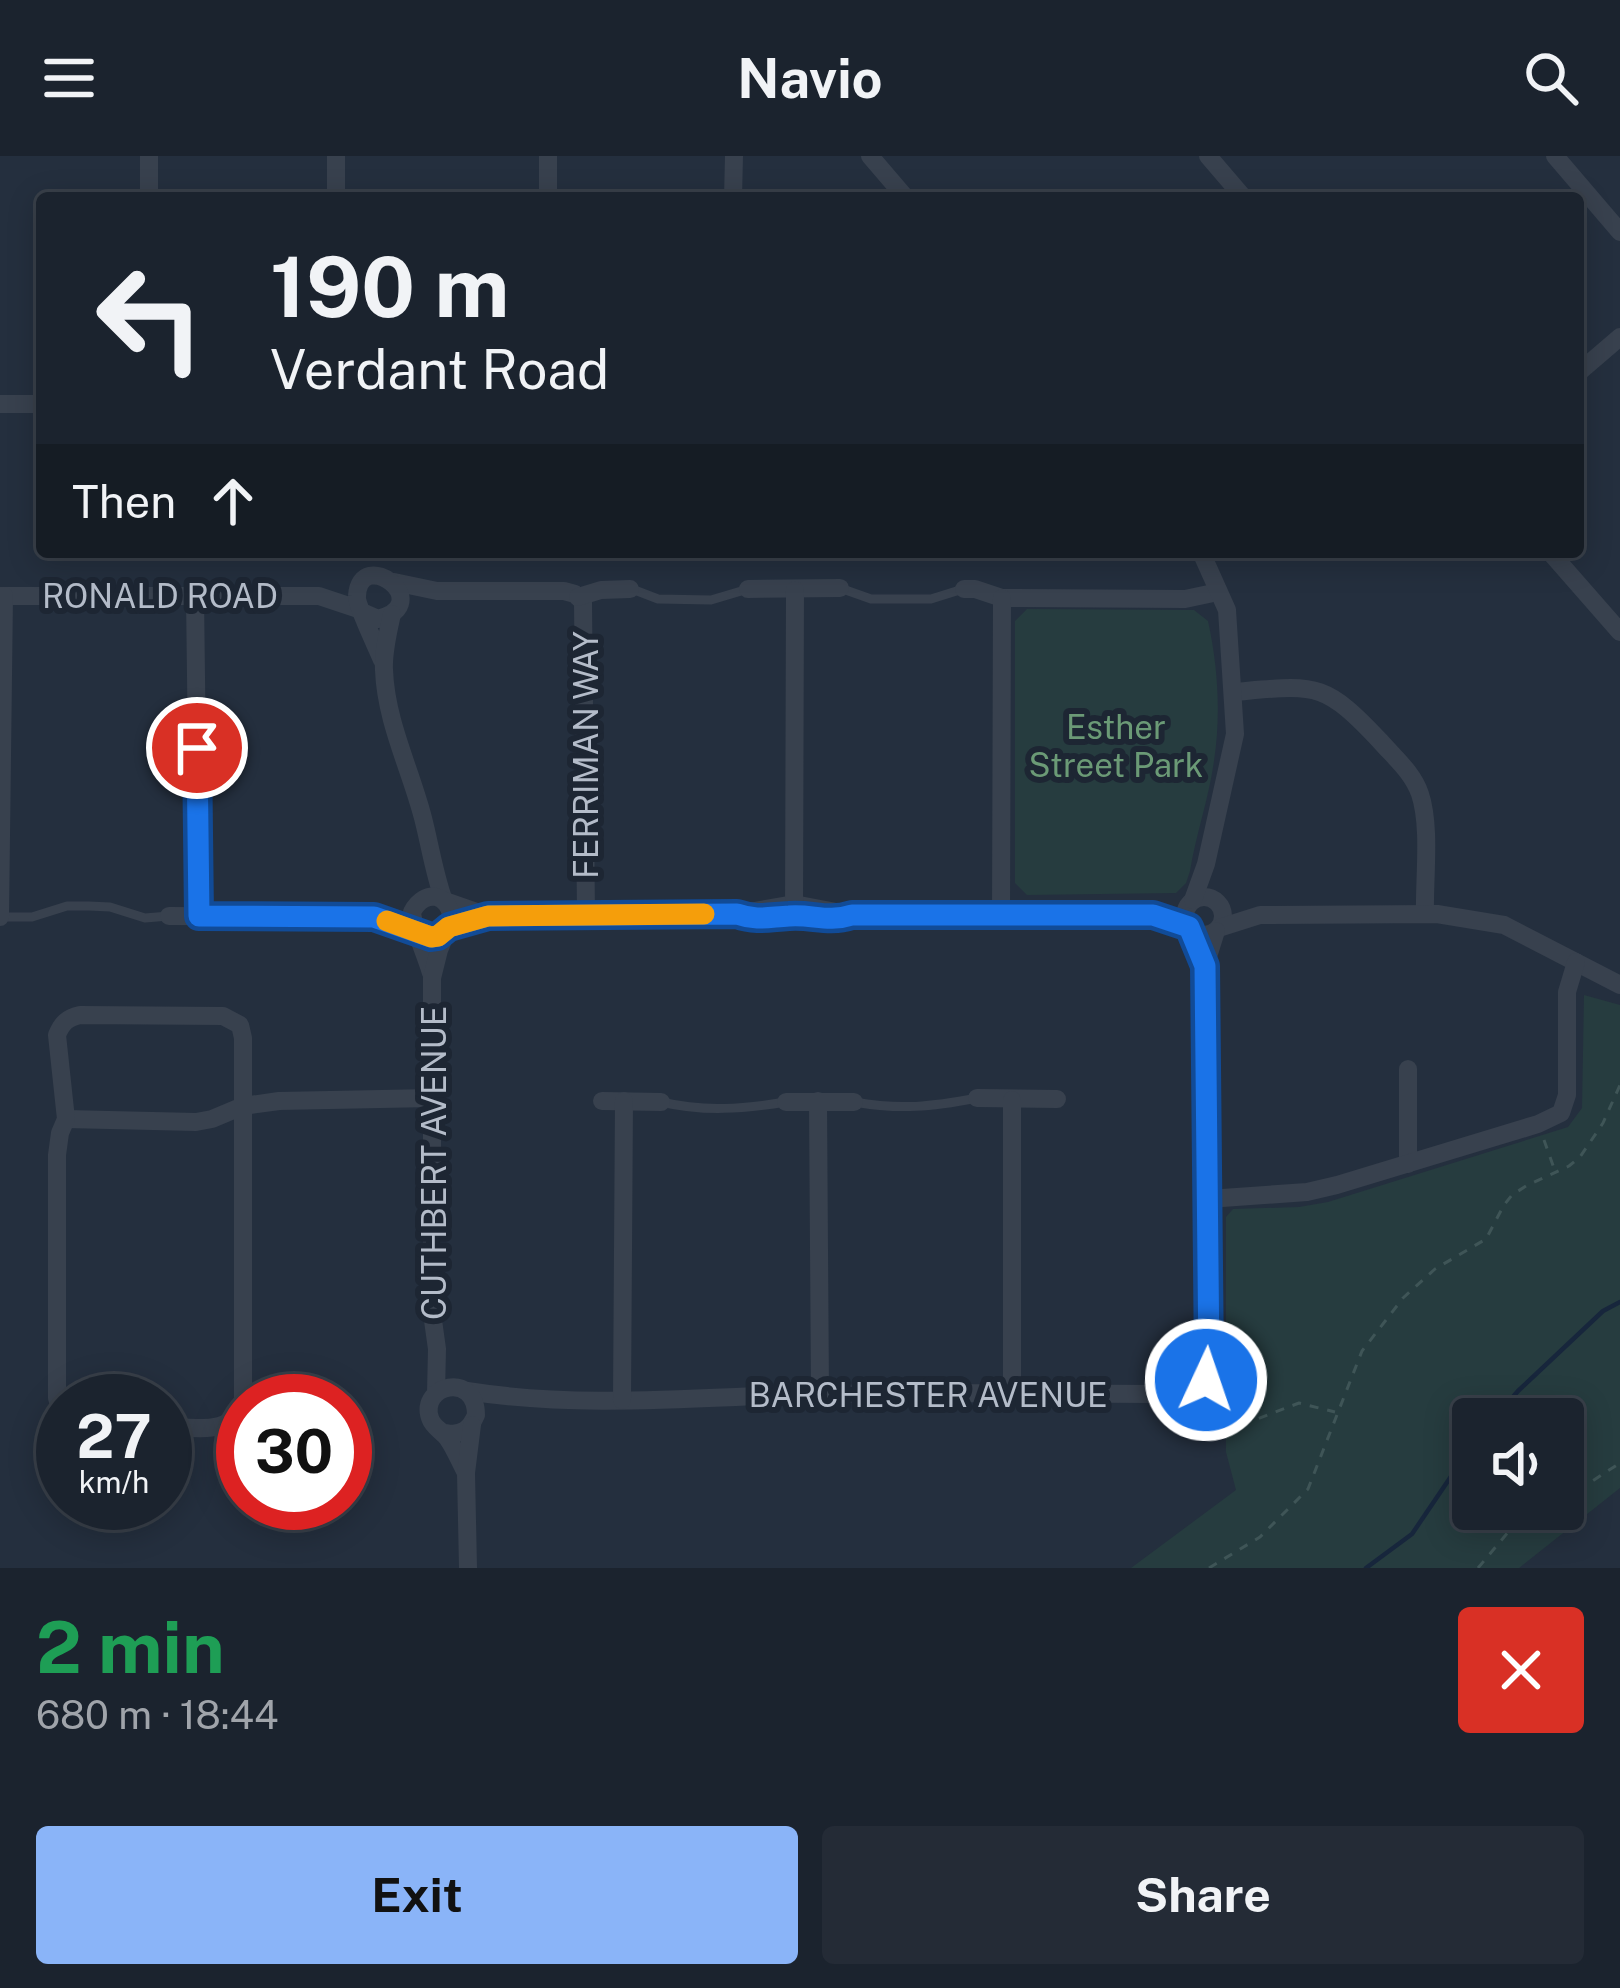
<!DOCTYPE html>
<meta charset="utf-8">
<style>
:root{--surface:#1b232e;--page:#242b36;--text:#f1f3f6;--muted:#a0a4aa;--line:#39404a;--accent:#8ab4f8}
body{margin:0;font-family:"Public Sans",sans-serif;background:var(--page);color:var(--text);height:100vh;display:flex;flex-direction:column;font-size:45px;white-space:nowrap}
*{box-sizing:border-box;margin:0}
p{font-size:39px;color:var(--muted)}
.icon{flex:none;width:66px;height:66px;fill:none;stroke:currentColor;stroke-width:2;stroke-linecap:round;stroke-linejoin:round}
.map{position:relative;height:1412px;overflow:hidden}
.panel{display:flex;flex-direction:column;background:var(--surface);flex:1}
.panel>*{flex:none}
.hud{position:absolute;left:36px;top:36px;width:1548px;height:366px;border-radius:12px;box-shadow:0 6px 30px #0003,0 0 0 3px var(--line);background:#1b232e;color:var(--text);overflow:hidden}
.tools{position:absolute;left:1452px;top:1242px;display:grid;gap:24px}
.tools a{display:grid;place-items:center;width:132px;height:132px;border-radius:12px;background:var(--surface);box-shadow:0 6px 30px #0003,0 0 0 3px var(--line);font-size:60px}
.speed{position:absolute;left:36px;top:1218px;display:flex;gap:24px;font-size:60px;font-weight:700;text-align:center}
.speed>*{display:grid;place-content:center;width:156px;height:156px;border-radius:50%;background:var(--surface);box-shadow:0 6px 30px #0003,0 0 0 3px var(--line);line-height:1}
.speed small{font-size:30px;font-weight:400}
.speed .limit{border:18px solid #d22;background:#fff;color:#111}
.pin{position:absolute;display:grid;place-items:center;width:102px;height:102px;color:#fff;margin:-51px;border:6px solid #fff;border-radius:50%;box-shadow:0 3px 12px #0007}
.me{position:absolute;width:132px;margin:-66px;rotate:3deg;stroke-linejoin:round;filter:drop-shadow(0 0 9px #0008)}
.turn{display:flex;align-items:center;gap:42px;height:252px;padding:0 36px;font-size:54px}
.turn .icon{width:156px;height:156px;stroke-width:2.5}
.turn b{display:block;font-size:84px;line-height:102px}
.then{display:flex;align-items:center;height:114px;padding:0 36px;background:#0003;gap:24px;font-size:45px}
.round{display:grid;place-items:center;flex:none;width:126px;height:126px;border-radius:12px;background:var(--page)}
.overview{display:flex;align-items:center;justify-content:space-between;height:204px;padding:0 36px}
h1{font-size:72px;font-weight:700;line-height:90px;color:#1e9e55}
.button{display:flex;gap:24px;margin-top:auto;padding:24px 36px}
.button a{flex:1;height:138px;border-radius:12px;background:var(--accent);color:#111;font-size:48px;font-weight:700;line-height:138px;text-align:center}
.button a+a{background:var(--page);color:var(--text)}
header{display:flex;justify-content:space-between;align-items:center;height:156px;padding:0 36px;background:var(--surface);font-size:54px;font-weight:700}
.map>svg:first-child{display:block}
.green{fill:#263c3f;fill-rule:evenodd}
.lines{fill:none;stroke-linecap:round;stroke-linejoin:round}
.stream{stroke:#17263c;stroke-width:4.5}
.path{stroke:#3f5557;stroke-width:3;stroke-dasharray:9 9;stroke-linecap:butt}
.service{stroke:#38414e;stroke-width:9}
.minor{stroke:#38414e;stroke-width:18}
.route-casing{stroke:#114b97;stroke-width:30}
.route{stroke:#1a73e8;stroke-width:21}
.slow{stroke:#f59e0b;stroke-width:21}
.labels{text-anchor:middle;stroke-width:12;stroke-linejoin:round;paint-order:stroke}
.street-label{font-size:33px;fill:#b4bcc9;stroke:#1d2633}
.park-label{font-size:33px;fill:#6b9a76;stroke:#1d2633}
</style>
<header><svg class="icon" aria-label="menu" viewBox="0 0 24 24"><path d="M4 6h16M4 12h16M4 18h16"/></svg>Navio<svg class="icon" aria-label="search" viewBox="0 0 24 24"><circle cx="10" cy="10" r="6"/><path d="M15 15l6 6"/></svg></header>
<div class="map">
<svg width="1620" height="1412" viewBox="0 0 1620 1412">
<rect width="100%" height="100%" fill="#242f3e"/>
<g class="green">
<path d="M 1027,453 L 1194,454 L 1208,465 C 1218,510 1221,559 1214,605 C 1209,642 1196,678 1190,715 L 1186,727 L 1176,737 L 1027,739 L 1015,727 L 1015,465 Z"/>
<path d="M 1584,839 L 1620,849 L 1620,1332 L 1519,1412 L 1131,1412 L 1236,1334 L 1226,1296 L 1226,1061 L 1233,1053 L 1299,1051 L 1328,1046 L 1568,971 L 1582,952 ZM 1473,1263 L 1563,1263 L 1563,1353 L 1473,1353 Z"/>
</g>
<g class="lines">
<g class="stream">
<path d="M 1494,1263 L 1518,1235 L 1603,1155 L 1620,1146"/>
<path d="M 1366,1412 L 1412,1378 L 1473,1288"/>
</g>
<g class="path">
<path d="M 1544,984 L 1555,1015"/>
<path d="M 1220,1237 L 1235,1263 L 1257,1263 L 1299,1247 L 1335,1256"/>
<path d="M 1563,1344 L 1620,1307"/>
<path d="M 1209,1412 L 1260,1381 L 1308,1333 L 1362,1195 L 1403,1142 L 1435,1113 L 1486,1083 L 1504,1049 L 1512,1039 L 1526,1030 L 1569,1010 L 1580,1001 L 1603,967 L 1620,929"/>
<path d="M 1478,1412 L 1515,1368 L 1544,1353"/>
</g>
<g class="service">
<path d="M 840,432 L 871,443 L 931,443 L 963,433"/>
<path d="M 632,433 L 658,443 L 711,444 L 748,433"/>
<path d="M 0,761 L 32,761 L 67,750 L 89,750 L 110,751 L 145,762 L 169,760"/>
<path d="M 661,946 C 704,956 743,953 786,946"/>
<path d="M 854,946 C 900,954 931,951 977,942"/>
</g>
<g class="minor">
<path d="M 548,0 L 548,42"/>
<path d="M 870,0 L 906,42"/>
<path d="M 1208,0 L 1244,42"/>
<path d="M 1555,0 L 1620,76"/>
<path d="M 149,42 L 149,0"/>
<path d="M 336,42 L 336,0"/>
<path d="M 733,42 L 734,0"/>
<path d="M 1578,217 L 1620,181"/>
<path d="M 0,248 L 42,248"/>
<path d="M 1550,396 L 1620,476"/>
<path d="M 394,426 L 437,435 L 564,435 L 575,438 L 583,446 L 586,759"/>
<path d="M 748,433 L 840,432"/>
<path d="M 964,433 L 975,433 L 1002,442 L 1185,443 L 1218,436"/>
<path d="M 0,440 L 319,440 L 361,454"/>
<path d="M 195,440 L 199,760"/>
<path d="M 578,441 L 601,434 L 630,433"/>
<path d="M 362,456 L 378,463 C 438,447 360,389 357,440 C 356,448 377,492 382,504"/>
<path d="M 392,458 C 388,476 383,496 384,514 C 386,566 410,612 423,662 C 430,689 434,717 444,745"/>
<path d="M 1234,536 C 1316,529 1323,524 1381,586 C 1395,602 1413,617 1420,638 C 1431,671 1424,723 1425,758"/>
<circle cx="1204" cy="760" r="19"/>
<path d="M 1193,744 L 1206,708 L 1235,578 L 1227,454 L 1201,396"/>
<path d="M 445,745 L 488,760 L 737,758 L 794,748 L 852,759 L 1153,759 L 1188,771"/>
<path d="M 794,759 L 795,434"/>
<path d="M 1001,759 L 1002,442"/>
<path d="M 169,760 L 374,761 L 417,774"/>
<path d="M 0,761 L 4,440"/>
<path d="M 1219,772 L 1260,759 L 1437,758 L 1504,769 L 1620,829"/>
<path d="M 418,776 L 431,781 L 444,776 L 452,765 C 450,737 425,732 412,756 C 413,771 426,800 431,817"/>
<path d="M 1408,913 L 1408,1008"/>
<path d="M 977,942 L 1057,943"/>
<path d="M 1012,944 L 1012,1238"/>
<path d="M 602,945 L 661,946"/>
<path d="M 818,945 L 820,1238"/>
<path d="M 786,946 L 854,946"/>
<path d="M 66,963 L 196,966 L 212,963 L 243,950 L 279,945 L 432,942"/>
<path d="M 1208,1043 L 1307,1036 L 1337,1029 L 1538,968 L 1561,957 L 1567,939 L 1567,836 L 1576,806"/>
<path d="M 467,1235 C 582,1253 700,1241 817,1238 C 942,1236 1069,1238 1195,1238 L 1205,1228 L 1209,1209 L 1204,855 L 1205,810 L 1216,775"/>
<path d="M 436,1237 L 437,1193 L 432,1157 L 432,822 L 439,794 L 448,772"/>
<path d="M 622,1244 L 624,945"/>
<path d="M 63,1260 L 57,1242 L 57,999 L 60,977 L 66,963 L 57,879 C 62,867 67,862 80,859 L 223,860 L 240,869 L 243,882 L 243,1244 C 235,1281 195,1271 165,1271"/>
<path d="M 446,1277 C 462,1280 470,1273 476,1259 C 476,1215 419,1229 430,1262 C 433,1272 443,1275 448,1283 C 455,1293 460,1306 466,1317"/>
<path d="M 468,1412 L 466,1317 L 472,1269"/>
</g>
</g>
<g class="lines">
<g class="route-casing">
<path id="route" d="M 197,592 L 199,760 L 374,761 L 431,781 L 438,780 L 449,771 L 488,760 L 737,758 C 757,765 769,761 789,760 C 813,758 827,767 852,759 L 1153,759 L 1189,771 L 1205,810 L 1209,1209 L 1206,1224"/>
</g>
<use href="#route" class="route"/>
<path class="slow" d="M 387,765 L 431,781 L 438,780 L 449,771 L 488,760 L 704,758"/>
</g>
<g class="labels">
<g class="street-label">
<text x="160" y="452">RONALD ROAD</text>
<text transform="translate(586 599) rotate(-90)" y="12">FERRIMAN WAY</text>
<text transform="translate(434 1007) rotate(-90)" y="12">CUTHBERT AVENUE</text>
<text x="928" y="1251">BARCHESTER AVENUE</text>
</g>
<g class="park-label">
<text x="1116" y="583">Esther<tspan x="1116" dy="38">Street Park</tspan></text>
</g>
</g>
</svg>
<div class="tools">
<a><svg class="icon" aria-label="sound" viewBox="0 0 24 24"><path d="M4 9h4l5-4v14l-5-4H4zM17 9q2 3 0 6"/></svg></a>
</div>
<div class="speed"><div>27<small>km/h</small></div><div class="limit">30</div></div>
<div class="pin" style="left:197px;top:592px;background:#d93025"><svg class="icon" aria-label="arrive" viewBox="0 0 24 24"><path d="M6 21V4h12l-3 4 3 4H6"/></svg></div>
<svg class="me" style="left:1206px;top:1224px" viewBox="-20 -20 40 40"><circle r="17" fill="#1a73e8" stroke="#fff" stroke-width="3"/><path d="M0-11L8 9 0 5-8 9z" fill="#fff"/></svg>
<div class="hud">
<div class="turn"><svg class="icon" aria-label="left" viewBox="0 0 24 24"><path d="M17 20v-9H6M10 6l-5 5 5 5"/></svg><div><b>190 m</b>Verdant Road</div></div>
<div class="then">Then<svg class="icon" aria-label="ahead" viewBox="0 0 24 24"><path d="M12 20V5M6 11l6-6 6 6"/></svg></div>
</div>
</div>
<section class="panel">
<div class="overview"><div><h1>2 min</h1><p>680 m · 18:44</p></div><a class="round" style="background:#d93025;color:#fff"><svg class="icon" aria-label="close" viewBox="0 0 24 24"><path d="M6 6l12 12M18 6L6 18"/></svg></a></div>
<div class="button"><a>Exit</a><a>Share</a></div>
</section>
